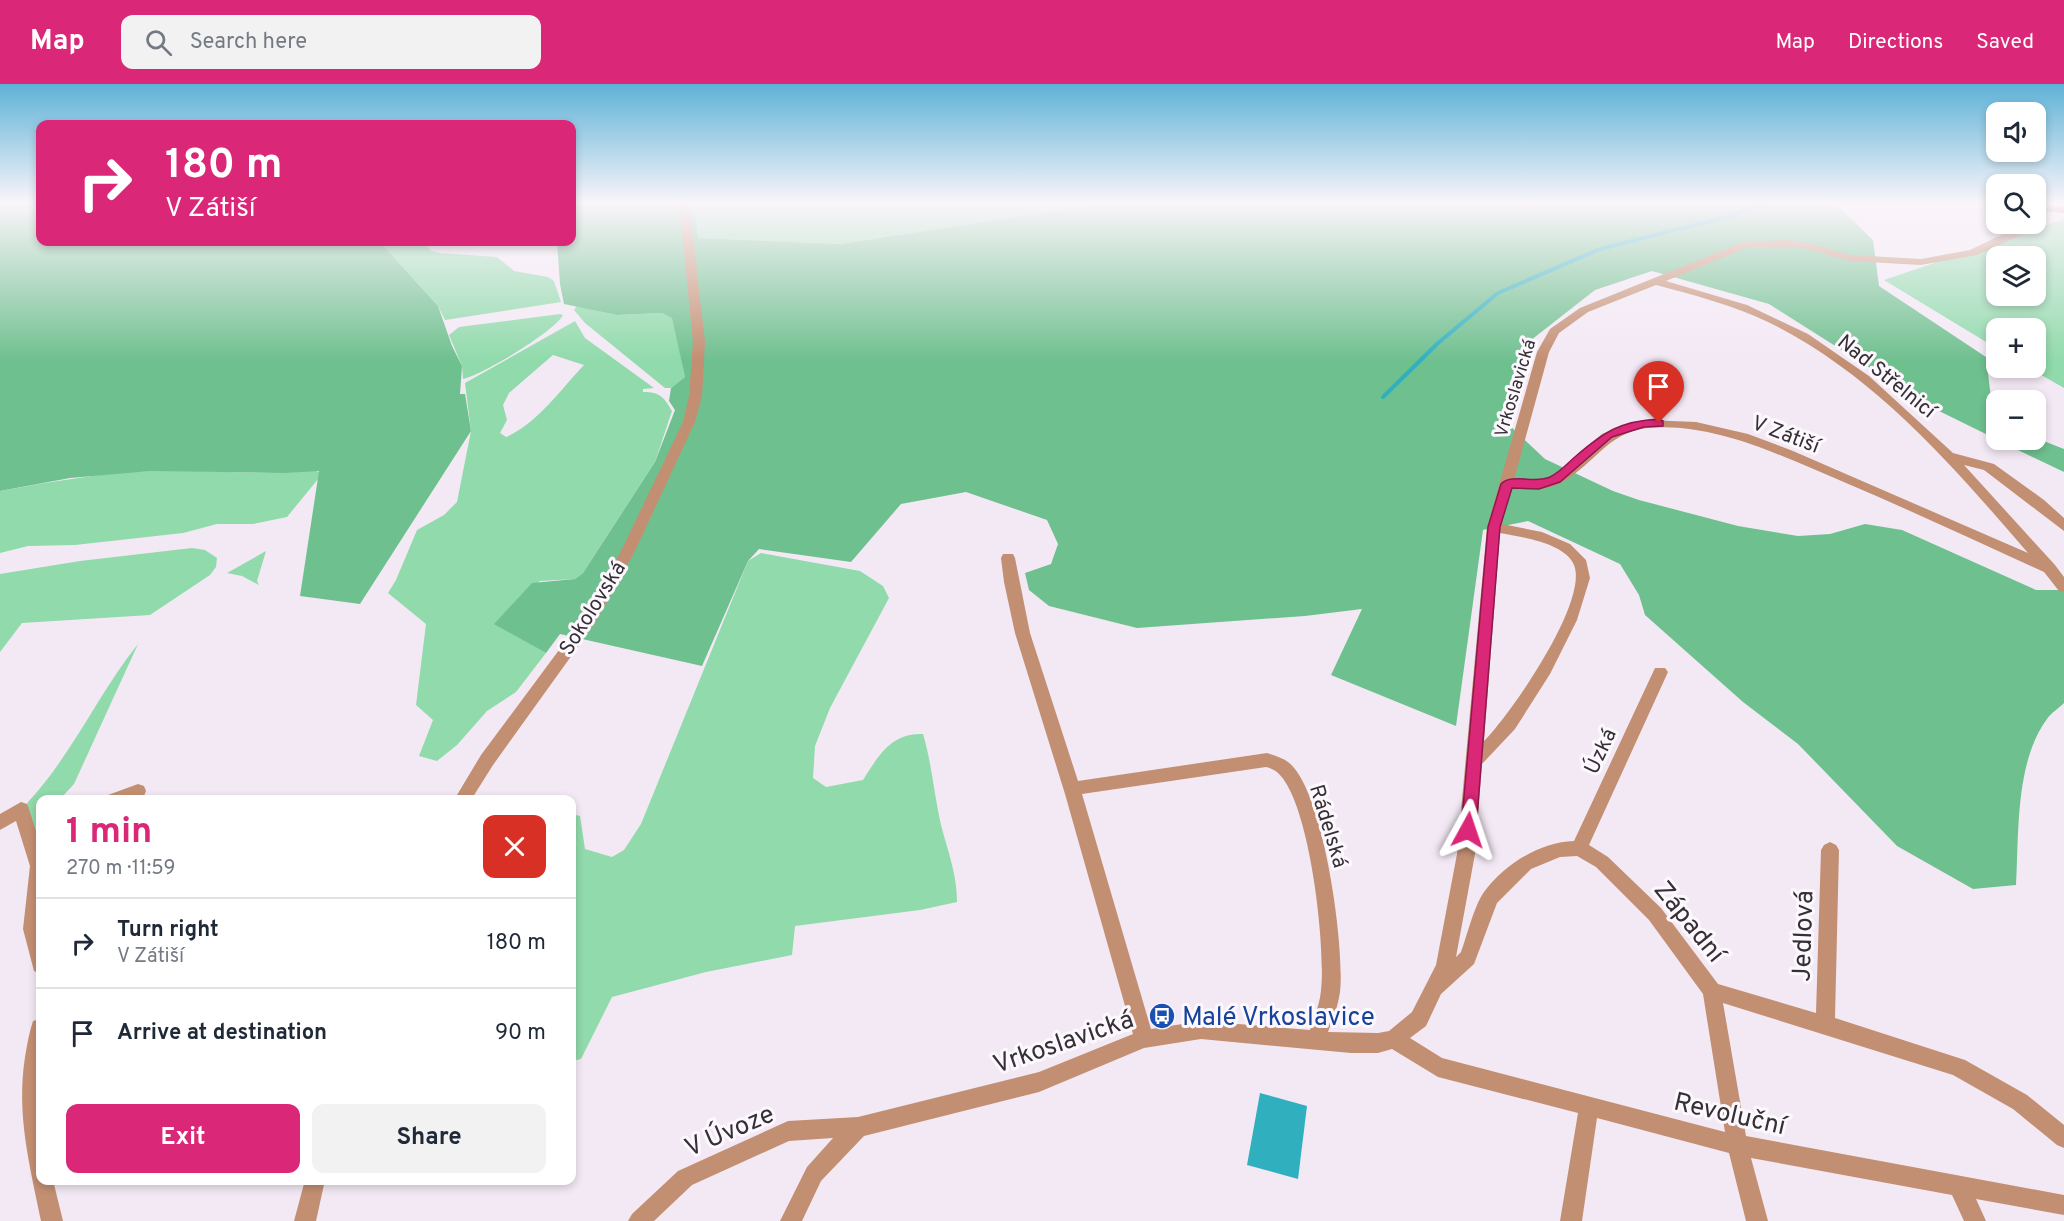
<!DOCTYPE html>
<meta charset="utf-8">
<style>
:root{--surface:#fff;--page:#f2f2f3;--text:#1f2937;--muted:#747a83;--line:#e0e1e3;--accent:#db2777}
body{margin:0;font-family:Overpass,sans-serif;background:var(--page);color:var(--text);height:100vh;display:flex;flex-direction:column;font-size:22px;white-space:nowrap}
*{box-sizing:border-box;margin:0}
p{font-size:20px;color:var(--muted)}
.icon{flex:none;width:33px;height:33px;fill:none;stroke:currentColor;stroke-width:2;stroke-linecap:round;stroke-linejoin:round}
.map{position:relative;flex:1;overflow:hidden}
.drawer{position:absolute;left:36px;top:711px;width:540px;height:390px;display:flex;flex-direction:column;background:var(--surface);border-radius:12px;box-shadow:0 3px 9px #0003}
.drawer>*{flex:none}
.hud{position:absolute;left:36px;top:36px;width:540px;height:126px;border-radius:12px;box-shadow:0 3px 9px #0003;background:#db2777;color:#fff;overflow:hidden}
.buttons{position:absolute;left:1986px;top:18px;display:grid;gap:12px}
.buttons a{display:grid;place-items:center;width:60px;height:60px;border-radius:12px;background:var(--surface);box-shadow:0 3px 9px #0003;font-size:30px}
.pin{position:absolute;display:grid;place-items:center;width:51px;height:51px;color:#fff;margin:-62px -26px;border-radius:50% 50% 50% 0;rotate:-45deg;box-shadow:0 0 6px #0007}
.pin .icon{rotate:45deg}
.me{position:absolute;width:66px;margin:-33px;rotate:5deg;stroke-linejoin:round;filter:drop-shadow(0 0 4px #0008)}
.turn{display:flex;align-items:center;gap:21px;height:126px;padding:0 30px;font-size:27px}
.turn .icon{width:78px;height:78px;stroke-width:2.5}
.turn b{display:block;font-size:42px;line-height:51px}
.round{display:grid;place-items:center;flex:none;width:63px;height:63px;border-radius:12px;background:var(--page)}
.summary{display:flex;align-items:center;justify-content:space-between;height:102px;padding:0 30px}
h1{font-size:36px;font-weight:700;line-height:45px;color:var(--accent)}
.action{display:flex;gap:12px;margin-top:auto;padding:12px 30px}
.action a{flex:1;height:69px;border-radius:12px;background:var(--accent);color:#fff;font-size:24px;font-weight:700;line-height:69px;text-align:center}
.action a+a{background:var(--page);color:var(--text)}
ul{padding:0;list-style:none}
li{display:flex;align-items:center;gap:18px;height:90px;padding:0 30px;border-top:2px solid var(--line)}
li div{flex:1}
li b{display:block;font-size:22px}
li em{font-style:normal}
header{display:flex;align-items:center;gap:36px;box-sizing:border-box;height:84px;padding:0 30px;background:var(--accent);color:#fff}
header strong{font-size:28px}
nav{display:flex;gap:33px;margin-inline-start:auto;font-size:21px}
.search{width:420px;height:54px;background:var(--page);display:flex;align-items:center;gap:15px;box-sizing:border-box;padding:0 21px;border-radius:12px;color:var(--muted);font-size:22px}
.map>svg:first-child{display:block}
.green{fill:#90daab;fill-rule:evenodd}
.forest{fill:#6fc08f}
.water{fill:#30b0be}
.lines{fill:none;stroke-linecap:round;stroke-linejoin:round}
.stream{stroke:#30b0be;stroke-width:4}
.minor{fill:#c38f72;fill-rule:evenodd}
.major{fill:#8b4410;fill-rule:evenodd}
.route{fill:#db2777;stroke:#8e194d;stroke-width:1.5}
.labels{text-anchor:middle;stroke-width:6;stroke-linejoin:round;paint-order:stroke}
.far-street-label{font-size:18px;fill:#343035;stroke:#fcf8fd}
.street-label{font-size:21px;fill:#343035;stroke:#fcf8fd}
.near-street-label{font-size:26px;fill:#343035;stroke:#fcf8fd}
.near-transit-label{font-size:26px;fill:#164399;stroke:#fcf8fd;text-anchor:start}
</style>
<header>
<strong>Map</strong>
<div class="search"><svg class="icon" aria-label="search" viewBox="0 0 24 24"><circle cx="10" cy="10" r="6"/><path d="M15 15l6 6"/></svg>Search here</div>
<nav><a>Map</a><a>Directions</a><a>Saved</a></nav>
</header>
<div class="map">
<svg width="2064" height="1137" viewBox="0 0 2064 1137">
<rect width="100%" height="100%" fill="#f3e9f5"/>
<g class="green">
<path d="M 693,118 L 1115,118 L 840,160 L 697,154 Z"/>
<path d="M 2064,135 L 2064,304 L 2029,284 L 2036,284 L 2036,244 L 1996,244 L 1996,264 L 1884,196 ZM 1996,172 L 2036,172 L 2036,212 L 1996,212 Z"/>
<path d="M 380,158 L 424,158 L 431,167 L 440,169 L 497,173 L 514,187 L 548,193 L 554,197 L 561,218 L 445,236 L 438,222 Z"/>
<path d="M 577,222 L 617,231 L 662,229 L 673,234 L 685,293 L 671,304 L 665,304 L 585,239 L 574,226 Z"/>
<path d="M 560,230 L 563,231 C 554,248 482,291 463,295 L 462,282 L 449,251 L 459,243 Z"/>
<path d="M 575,237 L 585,254 L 654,304 L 643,305 L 643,308 C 660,308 664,313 672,327 L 655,378 L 583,489 L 575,495 L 540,497 L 496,540 L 546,569 L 516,608 L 487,627 L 457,661 L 437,677 L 419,672 L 433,636 L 416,621 L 426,540 L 388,509 L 396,496 L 417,446 L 444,431 L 457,418 L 471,347 L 465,299 ZM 553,271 L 584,281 C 561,305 537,340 506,353 L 500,349 L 507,336 L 503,321 L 509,309 Z"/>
<path d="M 312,386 L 323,389 L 287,433 L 253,440 L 217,440 L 183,449 L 75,461 L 28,462 L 0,469 L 0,407 C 50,398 100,389 151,387 C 205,385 259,392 312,386 Z"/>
<path d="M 192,464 L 205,466 L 217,474 L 216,483 L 210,491 L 150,531 L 22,539 L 0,568 L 0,490 L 80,477 Z"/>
<path d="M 266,467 L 257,497 L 259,501 L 242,492 L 227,489 Z"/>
<path d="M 761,469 L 860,487 L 883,502 L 889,514 L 830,624 L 815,662 L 813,694 L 826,703 L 863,696 C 879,671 891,649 923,650 C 932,680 934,711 941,741 C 948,768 957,790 957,818 L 920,826 L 795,842 L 792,871 L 706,888 L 612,913 L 581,975 L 572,977 L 572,730 L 580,732 L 585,765 L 612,773 L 624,766 L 641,740 L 748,477 Z"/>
<path d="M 138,560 L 74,700 L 60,715 L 40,716 L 40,765 L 25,724 L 28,718 C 72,671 98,610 138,560 Z"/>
</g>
<g class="forest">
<path d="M 0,118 L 40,118 L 40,158 L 380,158 L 438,222 L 452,262 L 462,282 L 460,310 L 465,310 L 471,347 L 360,520 L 300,512 L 319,387 L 284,389 L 151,387 L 70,394 L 0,407 Z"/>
<path d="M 572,118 L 693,118 L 698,154 L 840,160 L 1115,118 L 1834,118 L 1873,156 L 1879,202 L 1986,273 L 1996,355 L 1935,325 L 1769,220 L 1652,187 L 1595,206 L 1526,260 L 1508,340 L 1545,375 L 1613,407 L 1639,416 L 1738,442 L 1798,452 L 1830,450 L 1865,440 L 1902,446 L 2036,506 L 2064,506 L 2064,619 C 2059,624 2051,629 2047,635 C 2015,678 2019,750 2016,801 L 1973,805 L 1897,762 L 1798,660 L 1743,618 L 1645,531 L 1639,511 L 1620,480 L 1528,437 L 1483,446 L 1456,642 L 1331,591 L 1362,525 L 1305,532 L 1137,544 L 1049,522 L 1029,506 L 1025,489 L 1051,480 L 1058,460 L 1047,436 L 966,408 L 901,420 L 851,478 L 759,465 L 748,477 L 702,582 L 560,550 L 546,569 L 494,540 L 532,499 L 575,495 L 583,489 L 655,378 L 675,326 L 669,317 L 671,304 L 685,293 L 672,234 L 662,229 L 617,231 L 564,220 L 560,200 L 557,158 L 572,158 Z"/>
<path d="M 2036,354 L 2064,365 L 2064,388 L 1997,356 Z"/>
</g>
<path class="water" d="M 1260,1009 L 1307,1022 L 1298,1095 L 1247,1081 Z"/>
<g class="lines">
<path class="stream" d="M 1383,313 L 1438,259 L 1498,209 L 1600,165 L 1726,133 L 1771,118"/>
<g class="minor">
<path d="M 679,118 L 689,118 L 705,258 L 702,312 L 695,338 L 635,467 L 595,539 L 493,681 L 471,716 L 454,716 L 481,671 L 585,531 L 621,467 L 683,338 L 689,312 L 693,258 Z"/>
<path d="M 2024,140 L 2035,140 L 2023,150 L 1977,171 L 1921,181 L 1850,177 L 1803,164 L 1749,163 L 1666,197 L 1747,221 L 1808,250 L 1869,292 L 1953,369 L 1994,380 L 2044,416 L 2064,434 L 2064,447 L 1984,386 L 1964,381 L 2055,481 L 2064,493 L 2064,508 L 2059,507 L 2044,488 C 1978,458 1912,427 1846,399 C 1783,373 1716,338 1647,344 C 1606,348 1591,386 1556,401 C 1542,407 1527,405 1511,405 L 1502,440 L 1542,448 L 1570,460 L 1586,476 L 1590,494 L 1577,536 L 1550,590 L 1515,645 L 1482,680 L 1475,770 L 1456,873 L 1461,868 C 1467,852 1474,822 1484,808 C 1505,780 1540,758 1574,757 L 1655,584 L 1665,584 L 1668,588 L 1589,761 L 1608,773 L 1661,824 L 1718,900 L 1816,929 L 1821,766 L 1824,761 L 1830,758 L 1836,761 L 1839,766 L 1835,934 L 1965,976 L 2027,1011 L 2064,1041 L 2064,1064 L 2057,1061 L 2013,1025 L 1953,991 L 1723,919 L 1746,1052 L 2064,1111 L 2064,1131 L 1976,1115 L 1986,1137 L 1964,1137 L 1952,1111 L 1751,1074 L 1768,1137 L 1746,1137 L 1729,1069 L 1597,1034 L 1582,1137 L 1560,1137 L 1578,1029 L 1438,993 L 1392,965 L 1378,969 L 1351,969 L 1201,955 L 1144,964 L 1039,1008 L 864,1052 L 821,1097 L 802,1137 L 780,1137 L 807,1083 L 833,1054 L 789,1057 L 692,1101 L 654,1137 L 628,1137 L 632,1130 L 678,1087 L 788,1037 L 858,1033 L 1039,988 L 1133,950 L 1065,710 L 1015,549 L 1004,498 L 1001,474 L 1003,470 L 1013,470 L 1015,474 L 1030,549 L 1078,697 L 1267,669 C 1273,671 1283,674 1288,678 C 1324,705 1345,864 1340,908 C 1338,922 1333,935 1328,948 L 1378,949 L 1389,947 L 1412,928 L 1436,881 L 1457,770 L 1487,443 L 1537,268 L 1550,245 L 1580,224 L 1743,158 L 1783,156 L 1804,158 L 1851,171 L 1921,175 L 1970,166 ZM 1656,201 C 1693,211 1733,221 1768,238 C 1874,290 1952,381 2028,469 L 1793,367 L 1748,350 L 1696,338 L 1647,336 L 1627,340 L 1602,350 L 1563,384 L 1546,395 L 1514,396 L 1549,268 L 1559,249 L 1588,228 ZM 1500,449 C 1521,453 1565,459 1574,481 C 1589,518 1510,631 1484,657 ZM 1266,683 C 1270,684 1275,686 1278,689 C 1310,718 1326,863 1321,906 C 1320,920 1314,933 1310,946 L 1201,937 L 1151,945 L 1082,710 ZM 1577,772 L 1596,783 L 1649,836 L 1703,910 L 1725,1048 L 1442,974 L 1410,954 L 1426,942 L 1441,910 L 1474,880 L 1497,819 L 1531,785 L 1560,773 Z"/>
<path d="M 138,700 L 144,702 L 146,707 L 144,712 L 134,716 L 106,716 L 108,711 Z"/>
<path d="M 21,718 L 27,720 L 29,725 L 40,760 L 40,890 L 34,887 L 23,845 L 30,782 L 16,737 L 0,746 L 0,730 Z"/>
<path d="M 40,935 L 40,1096 L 53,1096 L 63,1137 L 41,1137 C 30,1082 16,1031 25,973 C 27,961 29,949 33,937 Z"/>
<path d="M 305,1096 L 325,1096 L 316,1137 L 294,1137 Z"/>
</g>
<g class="major">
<path d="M 1990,118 L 1996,118 L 1996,121 L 1991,120 Z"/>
<path d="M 2036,120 L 2064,123 L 2064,129 L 2036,126 Z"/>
</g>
</g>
<linearGradient id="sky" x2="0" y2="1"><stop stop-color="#5eb2d7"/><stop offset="0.43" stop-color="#faf5fa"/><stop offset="1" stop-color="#faf5fa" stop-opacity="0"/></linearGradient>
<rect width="2064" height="277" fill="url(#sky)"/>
<path class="route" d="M 1659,335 L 1663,337 L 1663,342 L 1644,343 L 1612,353 L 1560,398 L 1539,405 L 1512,404 L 1500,443 L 1476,746 L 1474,751 L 1463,751 L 1461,746 L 1488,443 L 1501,400 C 1511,389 1536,400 1550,393 C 1559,389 1568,379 1576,372 C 1604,348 1620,337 1659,335 Z"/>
<defs>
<g id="bus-disc" transform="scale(1.35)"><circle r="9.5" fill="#1a4fb4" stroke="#fcf8fd"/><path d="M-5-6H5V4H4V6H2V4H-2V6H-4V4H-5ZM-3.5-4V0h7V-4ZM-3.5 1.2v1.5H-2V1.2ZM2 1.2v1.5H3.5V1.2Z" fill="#fff"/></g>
</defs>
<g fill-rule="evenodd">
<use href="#bus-disc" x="1162" y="932"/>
</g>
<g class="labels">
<g class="far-street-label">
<text transform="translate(1515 304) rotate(-73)" y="6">Vrkoslavická</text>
</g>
<g class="street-label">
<text transform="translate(1887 292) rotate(39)" y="7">Nad Střelnicí</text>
<text transform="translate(1786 350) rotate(21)" y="7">V Zátiší</text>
<text transform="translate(592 524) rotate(-58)" y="7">Sokolovská</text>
<text transform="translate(1600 667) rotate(-65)" y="7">Úzká</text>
<text transform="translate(1329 742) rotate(73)" y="7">Rádelská</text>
</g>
<g class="near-street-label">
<text transform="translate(1690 837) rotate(51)" y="9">Západní</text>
<text transform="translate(1802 852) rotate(-88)" y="9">Jedlová</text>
<text transform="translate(1063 957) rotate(-19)" y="9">Vrkoslavická</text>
<text transform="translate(1730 1029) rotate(13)" y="9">Revoluční</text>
<text transform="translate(729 1046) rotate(-23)" y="9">V Úvoze</text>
</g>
<g class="near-transit-label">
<text x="1182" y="941">Malé Vrkoslavice</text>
</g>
</g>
</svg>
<div class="buttons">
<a><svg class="icon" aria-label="sound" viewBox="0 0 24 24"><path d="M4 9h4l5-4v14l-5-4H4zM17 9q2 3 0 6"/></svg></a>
<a><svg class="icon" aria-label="search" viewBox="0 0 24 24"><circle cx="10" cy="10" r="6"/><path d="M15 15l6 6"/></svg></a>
<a><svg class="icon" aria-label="layers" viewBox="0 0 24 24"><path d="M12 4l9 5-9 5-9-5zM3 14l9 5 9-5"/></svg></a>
<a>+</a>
<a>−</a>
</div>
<div class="pin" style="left:1659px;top:339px;background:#d93025"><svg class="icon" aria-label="arrive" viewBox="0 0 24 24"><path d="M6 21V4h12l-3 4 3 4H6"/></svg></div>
<svg class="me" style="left:1468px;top:746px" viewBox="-20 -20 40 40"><path d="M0-17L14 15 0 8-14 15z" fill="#db2777" stroke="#fff" stroke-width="4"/></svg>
<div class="hud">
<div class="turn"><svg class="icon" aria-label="right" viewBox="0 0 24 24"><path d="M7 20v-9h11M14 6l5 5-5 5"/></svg><div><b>180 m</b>V Zátiší</div></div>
</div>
<section class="drawer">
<div class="summary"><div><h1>1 min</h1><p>270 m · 11:59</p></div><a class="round" style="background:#d93025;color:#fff"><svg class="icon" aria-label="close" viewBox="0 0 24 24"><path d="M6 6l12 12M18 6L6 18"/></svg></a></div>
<ul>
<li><svg class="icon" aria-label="right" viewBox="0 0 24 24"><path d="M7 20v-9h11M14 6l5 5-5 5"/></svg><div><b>Turn right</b><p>V Zátiší</p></div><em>180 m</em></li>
<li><svg class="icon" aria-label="arrive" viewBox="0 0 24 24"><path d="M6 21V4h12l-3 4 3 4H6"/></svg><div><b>Arrive at destination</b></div><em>90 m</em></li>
</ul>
<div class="action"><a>Exit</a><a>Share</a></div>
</section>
</div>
